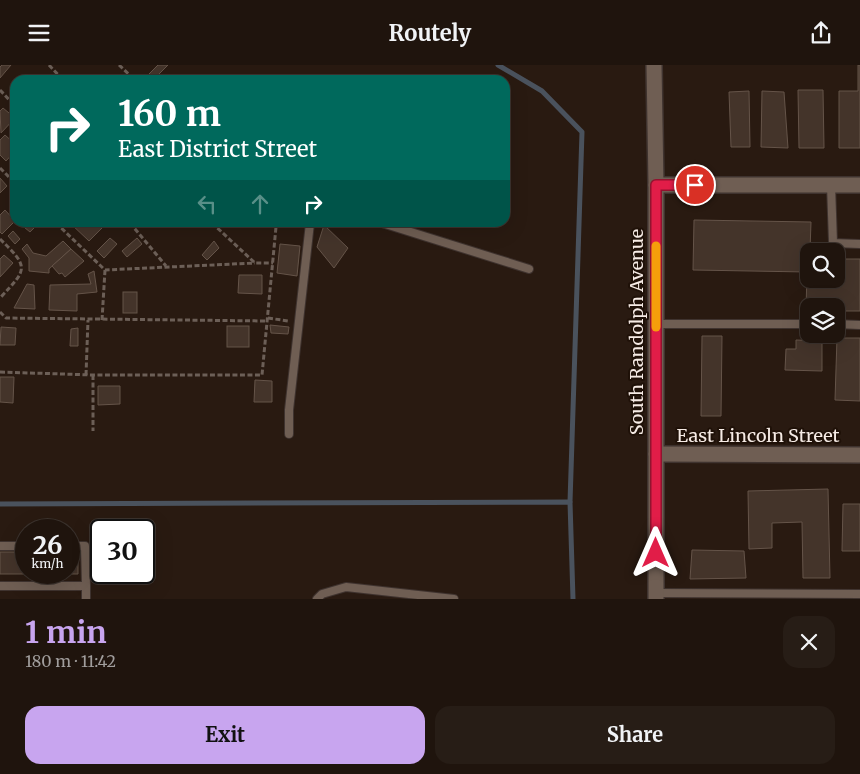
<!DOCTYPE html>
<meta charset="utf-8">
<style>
:root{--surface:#1f140d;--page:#271d16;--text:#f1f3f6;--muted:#a19e9d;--line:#3c332e;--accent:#c8a5ef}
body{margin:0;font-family:Merriweather,serif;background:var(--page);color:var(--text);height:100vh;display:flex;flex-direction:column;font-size:19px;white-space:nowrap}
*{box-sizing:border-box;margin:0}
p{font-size:16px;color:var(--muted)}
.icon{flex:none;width:28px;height:28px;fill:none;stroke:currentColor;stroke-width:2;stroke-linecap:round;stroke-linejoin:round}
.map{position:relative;height:534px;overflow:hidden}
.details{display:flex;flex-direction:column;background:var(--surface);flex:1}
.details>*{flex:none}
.banner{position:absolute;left:10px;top:10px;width:500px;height:152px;border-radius:15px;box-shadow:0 5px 20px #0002,0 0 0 1px var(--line);background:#00695c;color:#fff;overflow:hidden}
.fabs{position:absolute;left:800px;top:178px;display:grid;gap:10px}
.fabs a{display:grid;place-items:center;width:45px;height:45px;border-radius:10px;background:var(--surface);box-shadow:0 5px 20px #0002,0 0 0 1px var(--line);font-size:25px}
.speed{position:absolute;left:15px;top:454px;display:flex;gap:10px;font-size:25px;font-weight:700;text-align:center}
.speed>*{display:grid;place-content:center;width:65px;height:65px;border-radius:50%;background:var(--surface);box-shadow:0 5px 20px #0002,0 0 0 1px var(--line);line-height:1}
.speed small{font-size:12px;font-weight:400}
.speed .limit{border:2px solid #111;border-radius:8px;background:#fff;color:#111}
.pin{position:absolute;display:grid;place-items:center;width:42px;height:42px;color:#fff;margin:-21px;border:2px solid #fff;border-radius:50%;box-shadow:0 1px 5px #0007}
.me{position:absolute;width:55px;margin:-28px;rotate:0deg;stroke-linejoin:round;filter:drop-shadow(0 0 4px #0008)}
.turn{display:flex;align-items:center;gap:18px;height:105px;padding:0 25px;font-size:22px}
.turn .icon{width:65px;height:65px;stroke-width:2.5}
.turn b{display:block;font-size:35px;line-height:42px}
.lanes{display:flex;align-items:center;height:48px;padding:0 25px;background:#0003;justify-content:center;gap:25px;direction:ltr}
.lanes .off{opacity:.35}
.round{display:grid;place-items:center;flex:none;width:52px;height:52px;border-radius:15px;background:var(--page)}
.overview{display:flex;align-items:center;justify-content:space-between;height:85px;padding:0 25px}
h1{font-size:30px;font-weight:700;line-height:38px;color:var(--accent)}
.cta{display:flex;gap:10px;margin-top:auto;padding:10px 25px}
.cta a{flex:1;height:58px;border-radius:15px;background:var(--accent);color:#111;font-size:20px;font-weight:700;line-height:58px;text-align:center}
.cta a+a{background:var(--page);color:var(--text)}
header{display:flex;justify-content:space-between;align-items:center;height:65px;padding:0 25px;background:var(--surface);font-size:22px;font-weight:700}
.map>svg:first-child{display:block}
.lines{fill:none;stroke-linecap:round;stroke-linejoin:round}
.stream{stroke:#4a525d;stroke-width:5}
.building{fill:#44342a;stroke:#655449}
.service-casing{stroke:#3f332f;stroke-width:10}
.minor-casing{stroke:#3f332f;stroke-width:18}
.path{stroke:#6c5f57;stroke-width:3;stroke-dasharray:5 2.5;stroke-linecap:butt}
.service{stroke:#6f5e53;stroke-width:8}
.minor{stroke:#6f5e53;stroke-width:15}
.route-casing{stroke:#92132f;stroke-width:12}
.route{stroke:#e11d48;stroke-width:9}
.slow{stroke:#f59e0b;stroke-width:9}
.labels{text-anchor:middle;stroke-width:4;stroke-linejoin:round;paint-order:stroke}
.street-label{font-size:18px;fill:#f6ebe5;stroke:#1f1108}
</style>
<header><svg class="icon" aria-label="menu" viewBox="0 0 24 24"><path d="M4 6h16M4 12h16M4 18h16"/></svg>Routely<svg class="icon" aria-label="share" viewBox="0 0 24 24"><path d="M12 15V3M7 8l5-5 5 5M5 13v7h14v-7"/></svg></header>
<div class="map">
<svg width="860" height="534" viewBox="0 0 860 534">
<rect width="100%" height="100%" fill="#291a11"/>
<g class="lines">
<g class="stream">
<path d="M 498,0 L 542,26 L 582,67 L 570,437"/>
<path d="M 0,439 L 570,437 L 573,534"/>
</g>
</g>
<g class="building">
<path d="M 2,0 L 11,0 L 0,13 L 0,2 Z"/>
<path d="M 158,0 L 168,0 L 153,15 L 149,15 L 146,12 Z"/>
<path d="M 858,0 L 860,0 L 860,83 L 839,83 L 839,26 L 858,26 Z"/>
<path d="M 798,25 L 823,25 L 824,83 L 799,83 Z"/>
<path d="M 749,26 L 750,82 L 731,82 L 729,27 Z"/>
<path d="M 762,26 L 784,27 L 788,83 L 761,82 Z"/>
<path d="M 3,43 L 15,53 L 1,68 L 0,46 Z"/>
<path d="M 5,70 L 15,79 L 15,86 L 6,96 L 0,90 L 0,75 Z"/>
<path d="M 0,113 L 7,121 L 0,128 Z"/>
<path d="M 5,145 L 15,156 L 2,169 L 0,167 L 0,150 Z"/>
<path d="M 694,155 L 811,157 L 809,214 L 836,214 L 836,194 L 860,194 L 860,246 L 836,246 L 836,241 L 809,241 L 809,245 L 806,245 L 807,207 L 693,205 Z"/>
<path d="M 19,158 L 37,158 L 38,159 L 30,167 Z"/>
<path d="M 70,158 L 96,158 L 102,163 L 89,176 Z"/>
<path d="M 324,160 L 348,183 L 334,203 L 317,182 Z"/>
<path d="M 13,166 L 20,174 L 15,179 L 8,171 Z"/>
<path d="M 110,173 L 117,179 L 104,193 L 97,186 Z"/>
<path d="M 137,173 L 142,179 L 127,192 L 122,186 Z"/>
<path d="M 63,176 L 71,184 L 49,204 L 49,208 L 29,206 L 29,193 L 22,184 L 27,179 L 33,188 L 46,191 Z"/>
<path d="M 214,176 L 219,183 L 207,195 L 202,190 Z"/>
<path d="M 280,179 L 300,181 L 297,211 L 277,208 Z"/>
<path d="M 71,184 L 84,196 L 65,212 L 62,208 L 59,209 L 52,201 Z"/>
<path d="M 4,190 L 13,198 L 0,212 L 0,194 Z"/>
<path d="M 94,206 L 97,227 L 77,229 L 77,246 L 49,245 L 50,220 L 91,219 L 88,209 Z"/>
<path d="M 239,210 L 262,210 L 262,229 L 238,228 Z"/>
<path d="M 27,219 L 34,220 L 35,244 L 14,243 Z"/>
<rect x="123" y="227" width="14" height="21"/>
<path d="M 270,260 L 289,262 L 288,269 L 271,268 Z"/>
<rect x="227" y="261" width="22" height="21"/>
<path d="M 1,262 L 16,263 L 15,280 L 0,280 Z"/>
<path d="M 78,263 L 78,281 L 70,281 L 71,264 Z"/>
<path d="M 702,271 L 722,271 L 721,351 L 701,351 Z"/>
<path d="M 837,273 L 860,273 L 860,336 L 835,335 Z"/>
<path d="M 796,275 L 822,276 L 822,306 L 785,305 L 786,284 L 796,284 Z"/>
<path d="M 0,312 L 14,312 L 13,338 L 0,337 Z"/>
<path d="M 255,315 L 272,316 L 272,337 L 254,337 Z"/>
<path d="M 98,321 L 120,321 L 120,339 L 98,340 Z"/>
<path d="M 828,424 L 830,513 L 803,513 L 802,457 L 772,458 L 772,483 L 749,484 L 748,426 Z"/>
<path d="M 843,439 L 860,439 L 860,486 L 842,486 Z"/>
<path d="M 692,485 L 744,486 L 746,513 L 690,514 Z"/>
<path d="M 0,487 L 26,487 L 26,508 L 69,508 L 69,487 L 78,487 L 78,509 L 0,509 Z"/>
</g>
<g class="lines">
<g class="service-casing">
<g id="service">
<path d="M 831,120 L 833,178 L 860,179"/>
<path d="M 382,158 L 529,204"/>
<path d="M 656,259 L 809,259"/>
<path d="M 836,259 L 860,260"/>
<path d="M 289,369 L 289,345 L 310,158"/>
<path d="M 0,481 L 26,481"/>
<path d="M 69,481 L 85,481 L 86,521"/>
<path d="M 0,521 L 86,521 L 86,534"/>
<path d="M 656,528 L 860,529"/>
<path d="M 317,534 L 322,529 L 346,522 L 454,534"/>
</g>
</g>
<g class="minor-casing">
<g id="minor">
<path d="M 654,0 L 656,120 L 656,534"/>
<path d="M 656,120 L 860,120"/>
<path d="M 656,389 L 860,390"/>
</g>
</g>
<g class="path">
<path d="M 49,0 L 63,15"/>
<path d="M 119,0 L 135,15"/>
<path d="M 0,25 L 15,41"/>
<path d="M 0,103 L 15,118"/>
<path d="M 56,158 L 105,205 L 255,198"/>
<path d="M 130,158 L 166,201"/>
<path d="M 212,158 L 255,198 L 273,198"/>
<path d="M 0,174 C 30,203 27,204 0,233"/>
<path d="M 0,247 L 6,253 L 267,256"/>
<path d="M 268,253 L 288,256"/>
<path d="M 102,255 L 105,205"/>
<path d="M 0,307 L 93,310 L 262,310 L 276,162 L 274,158"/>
<path d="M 86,310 L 88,255"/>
<path d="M 93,310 L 93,366"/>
</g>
<use href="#service" class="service"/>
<use href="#minor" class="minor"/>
</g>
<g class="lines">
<g class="route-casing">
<path id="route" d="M 656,488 L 656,120 L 695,120"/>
</g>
<use href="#route" class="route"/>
<path class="slow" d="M 656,181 L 656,262"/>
</g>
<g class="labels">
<g class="street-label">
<text transform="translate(637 267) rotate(-90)" y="6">South Randolph Avenue</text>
<text x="758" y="377">East Lincoln Street</text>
</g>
</g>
</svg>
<div class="fabs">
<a><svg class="icon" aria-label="search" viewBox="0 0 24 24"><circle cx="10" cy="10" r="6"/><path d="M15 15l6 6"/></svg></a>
<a><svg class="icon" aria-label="layers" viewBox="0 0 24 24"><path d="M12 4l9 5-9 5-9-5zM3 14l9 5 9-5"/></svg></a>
</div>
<div class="speed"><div>26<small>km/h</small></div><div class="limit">30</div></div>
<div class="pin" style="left:695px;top:120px;background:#d93025"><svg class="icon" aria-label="arrive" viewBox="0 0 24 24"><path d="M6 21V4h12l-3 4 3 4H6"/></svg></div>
<svg class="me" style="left:656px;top:488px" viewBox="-20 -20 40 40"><path d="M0-17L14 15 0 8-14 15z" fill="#e11d48" stroke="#fff" stroke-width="4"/></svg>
<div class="banner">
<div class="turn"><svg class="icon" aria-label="right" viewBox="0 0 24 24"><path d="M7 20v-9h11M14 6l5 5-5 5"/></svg><div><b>160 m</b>East District Street</div></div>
<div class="lanes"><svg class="icon off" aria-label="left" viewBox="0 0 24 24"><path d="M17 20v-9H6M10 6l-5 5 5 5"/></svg><svg class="icon off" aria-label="ahead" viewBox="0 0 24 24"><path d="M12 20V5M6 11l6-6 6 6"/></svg><svg class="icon" aria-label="right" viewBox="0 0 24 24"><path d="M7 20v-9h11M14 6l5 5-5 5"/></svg></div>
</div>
</div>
<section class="details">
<div class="overview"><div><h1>1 min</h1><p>180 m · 11:42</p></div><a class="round"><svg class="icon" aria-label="close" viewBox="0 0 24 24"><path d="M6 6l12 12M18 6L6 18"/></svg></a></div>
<div class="cta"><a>Exit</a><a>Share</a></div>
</section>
